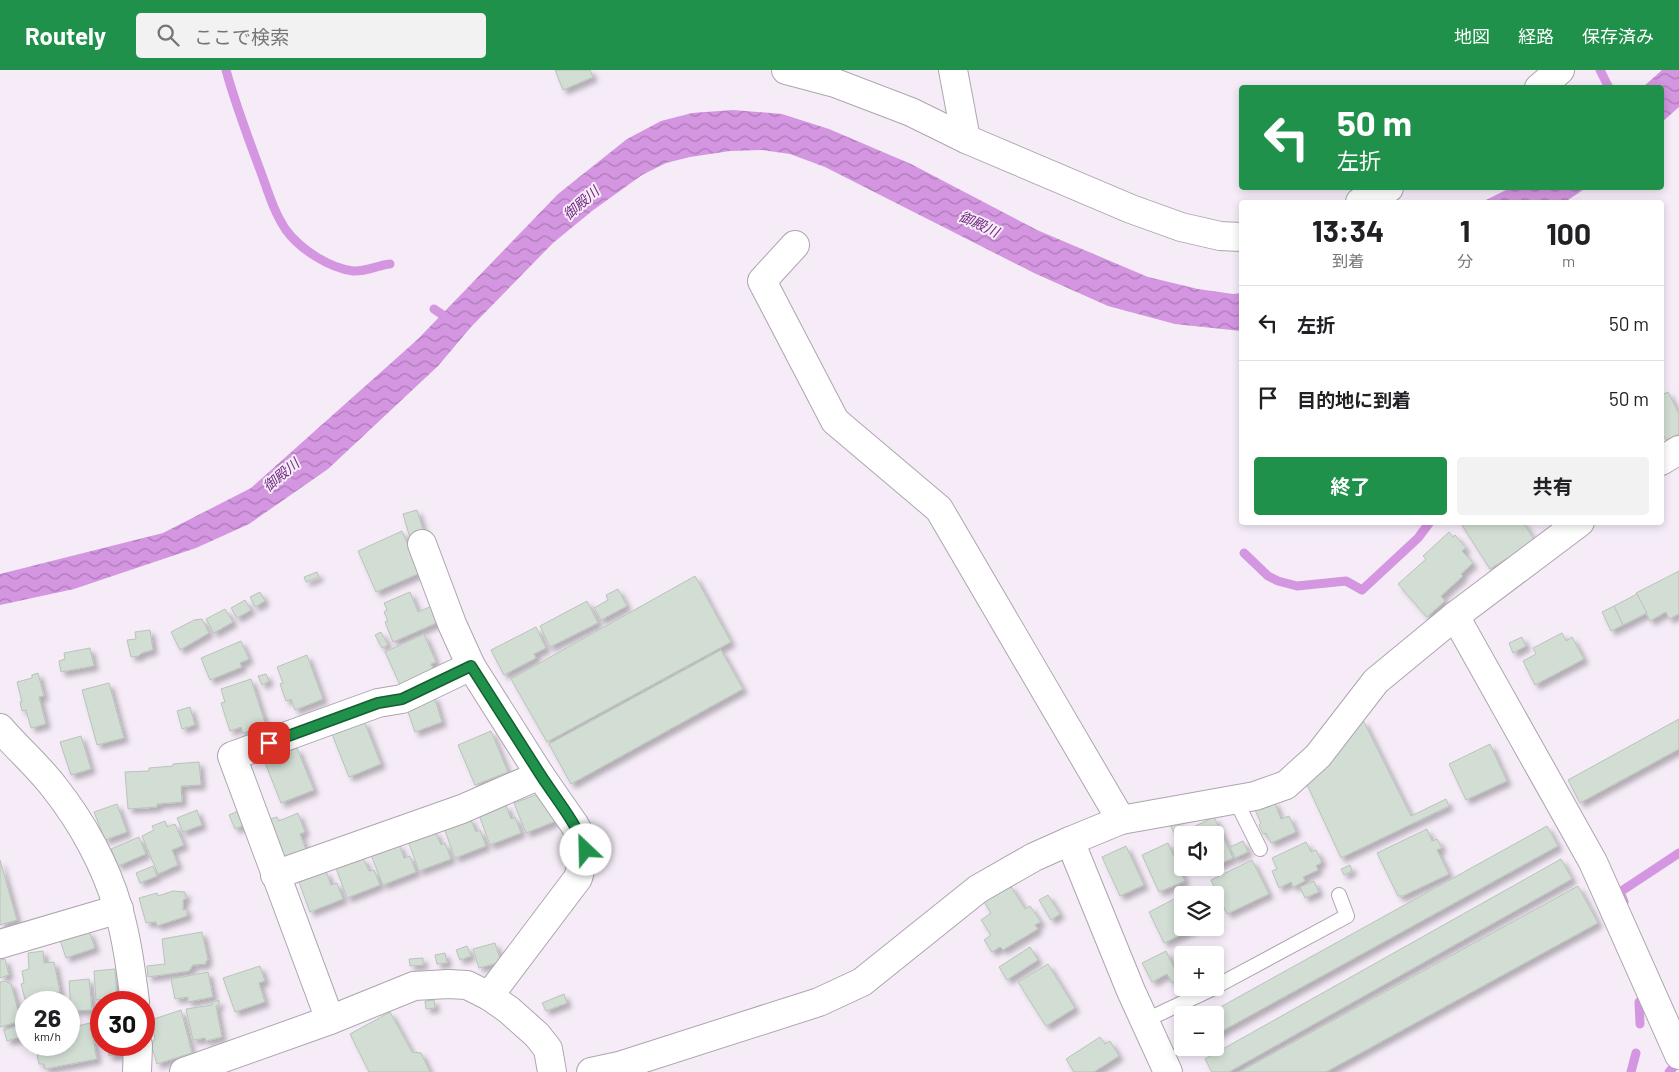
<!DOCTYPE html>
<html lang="ja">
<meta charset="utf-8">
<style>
:root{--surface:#fff;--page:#f2f2f2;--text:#202124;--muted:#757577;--line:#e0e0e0;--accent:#1f914a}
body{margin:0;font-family:Barlow,"Noto Sans JP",sans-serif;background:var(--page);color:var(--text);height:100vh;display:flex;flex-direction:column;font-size:19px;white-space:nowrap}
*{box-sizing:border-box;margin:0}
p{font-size:16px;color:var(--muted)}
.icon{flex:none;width:28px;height:28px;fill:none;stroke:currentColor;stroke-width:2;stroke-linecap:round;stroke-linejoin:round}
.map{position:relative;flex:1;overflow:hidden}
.drawer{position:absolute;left:1239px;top:130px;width:425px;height:325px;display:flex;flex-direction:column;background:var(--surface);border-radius:5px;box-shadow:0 2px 8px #0003}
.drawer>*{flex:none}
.guide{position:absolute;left:1239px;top:15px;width:425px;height:105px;border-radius:5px;box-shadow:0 2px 8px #0003;background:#1f914a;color:#fff;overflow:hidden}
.fabs{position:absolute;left:1174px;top:756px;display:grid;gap:10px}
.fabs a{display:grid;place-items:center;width:50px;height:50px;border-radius:5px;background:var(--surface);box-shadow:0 2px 8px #0003;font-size:25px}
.speed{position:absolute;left:15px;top:921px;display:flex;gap:10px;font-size:25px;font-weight:700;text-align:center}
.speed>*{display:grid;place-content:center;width:65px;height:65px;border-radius:50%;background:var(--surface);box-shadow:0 2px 8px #0003;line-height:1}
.speed small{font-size:12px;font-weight:400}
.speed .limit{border:8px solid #d22;background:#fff;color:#111}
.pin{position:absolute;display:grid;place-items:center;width:42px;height:42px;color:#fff;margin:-21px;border-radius:10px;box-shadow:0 2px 8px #0006}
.me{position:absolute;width:55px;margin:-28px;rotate:336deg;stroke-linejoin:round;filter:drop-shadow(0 0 4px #0008)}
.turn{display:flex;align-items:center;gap:18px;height:105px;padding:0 15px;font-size:22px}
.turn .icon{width:65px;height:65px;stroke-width:2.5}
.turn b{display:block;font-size:35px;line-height:42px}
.eta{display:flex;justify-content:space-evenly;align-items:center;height:85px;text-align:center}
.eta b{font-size:30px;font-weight:700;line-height:35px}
.cta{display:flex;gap:10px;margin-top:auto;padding:10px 15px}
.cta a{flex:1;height:58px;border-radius:5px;background:var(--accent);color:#fff;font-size:20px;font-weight:700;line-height:58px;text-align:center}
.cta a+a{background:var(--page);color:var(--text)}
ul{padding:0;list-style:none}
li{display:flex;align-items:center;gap:15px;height:75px;padding:0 15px;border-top:1px solid var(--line)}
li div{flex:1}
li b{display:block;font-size:19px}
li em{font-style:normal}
header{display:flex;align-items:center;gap:30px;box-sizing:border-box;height:70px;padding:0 25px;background:var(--accent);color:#fff}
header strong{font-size:24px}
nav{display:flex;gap:28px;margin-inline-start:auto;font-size:18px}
.search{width:350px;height:45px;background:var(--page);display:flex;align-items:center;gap:12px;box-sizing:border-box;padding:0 18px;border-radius:5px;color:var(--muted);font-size:19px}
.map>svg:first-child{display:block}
.water{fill:url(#water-waves)}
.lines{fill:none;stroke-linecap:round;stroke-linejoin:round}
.stream{stroke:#d495e1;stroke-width:9}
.building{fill:#d2ded4;stroke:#b8c3ba;filter:url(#shadow)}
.lane-casing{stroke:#ada5af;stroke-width:16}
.street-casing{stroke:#ada5af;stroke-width:30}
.lane{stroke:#fff;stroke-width:14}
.street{stroke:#fff;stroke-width:28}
.route-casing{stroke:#145e30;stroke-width:12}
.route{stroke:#1f914a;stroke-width:9}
.labels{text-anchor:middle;stroke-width:4;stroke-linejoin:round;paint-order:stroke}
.water-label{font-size:14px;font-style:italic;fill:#712780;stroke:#f5ecf7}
</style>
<header>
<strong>Routely</strong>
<div class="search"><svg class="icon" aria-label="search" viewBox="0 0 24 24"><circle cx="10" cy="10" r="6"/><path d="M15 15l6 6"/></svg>ここで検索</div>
<nav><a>地図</a><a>経路</a><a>保存済み</a></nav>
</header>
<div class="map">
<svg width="1679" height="1002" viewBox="0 0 1679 1002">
<defs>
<pattern id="water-waves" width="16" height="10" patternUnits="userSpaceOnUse" patternTransform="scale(1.25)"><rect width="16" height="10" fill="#d495e1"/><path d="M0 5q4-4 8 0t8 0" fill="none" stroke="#ad7ab7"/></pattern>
<filter id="shadow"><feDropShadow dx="4.5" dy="4.5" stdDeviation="2.5" flood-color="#0004"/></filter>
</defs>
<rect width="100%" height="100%" fill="#f5ecf7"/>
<g class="water">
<path d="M 1662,0 L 1679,0 L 1679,37 L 1661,53 L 1661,18 L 1643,17 Z"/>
<path d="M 733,40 L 782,44 L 829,59 L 911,94 L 1037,160 L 1148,207 L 1198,219 L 1233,224 L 1241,223 L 1241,261 L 1175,254 L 1108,236 L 1034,203 L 825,97 L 790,84 L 762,80 L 730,81 L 690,87 L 666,93 L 642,105 L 592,141 L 553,173 L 471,257 L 438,296 L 328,399 L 249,454 L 196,478 L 74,519 L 0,535 L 0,504 L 163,463 L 251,418 L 418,269 L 558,124 L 627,69 L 661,51 L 692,43 Z"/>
<path d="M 1510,118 L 1586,118 L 1565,132 L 1482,132 Z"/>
</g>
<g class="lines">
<g class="stream">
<path d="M 226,0 C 235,33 247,65 259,97 C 267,118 273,141 286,160 C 300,179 329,198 353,201 C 366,202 378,195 390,194"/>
<path d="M 1600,0 L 1609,18"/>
<path d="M 434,239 L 450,250"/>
<path d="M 1244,483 L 1268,506 L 1278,511 L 1297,516 L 1346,511 L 1362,520 L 1418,468 L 1430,452"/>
<path d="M 1624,832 L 1620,822 L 1679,783"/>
<path d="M 1639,932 L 1640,954"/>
<path d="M 1631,1002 L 1636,983"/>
<path d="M 1669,1002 L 1679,991"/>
</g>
</g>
<g class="building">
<path d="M 555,0 L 590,0 L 593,7 L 563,20 Z"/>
<path d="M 1668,322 L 1679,344 L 1679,364 L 1666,370 L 1661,361 L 1661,325 Z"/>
<path d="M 417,440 L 424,463 L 410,468 L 403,444 Z"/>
<path d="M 1460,452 L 1523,452 L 1535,471 L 1490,499 Z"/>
<path d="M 402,461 L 420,503 L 376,522 L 358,481 Z"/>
<path d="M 1449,462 L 1453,467 L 1455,465 L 1466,478 L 1462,481 L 1473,493 L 1461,504 L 1463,506 L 1441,526 L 1445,531 L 1427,547 L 1398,514 L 1426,489 L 1423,486 Z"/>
<path d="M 1679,501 L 1679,544 L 1669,549 L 1666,542 L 1650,551 L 1636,523 Z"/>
<path d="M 317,502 L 319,507 L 306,512 L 304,507 Z"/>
<path d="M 695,506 L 731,572 L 547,672 L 511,609 Z"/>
<path d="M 618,519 L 627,536 L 601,550 L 594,538 L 608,530 L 606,525 Z"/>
<path d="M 260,522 L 265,531 L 255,537 L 250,527 Z"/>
<path d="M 410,522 L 418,542 L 434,535 L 441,551 L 393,572 L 385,552 L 388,551 L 384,542 L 387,540 L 384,533 Z"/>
<path d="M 1637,524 L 1647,543 L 1623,555 L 1614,536 Z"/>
<path d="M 245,530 L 251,540 L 237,548 L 231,538 Z"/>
<path d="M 587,531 L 598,553 L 550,577 L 540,556 Z"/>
<path d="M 1614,536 L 1623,555 L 1611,561 L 1602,542 Z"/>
<path d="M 225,539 L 233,552 L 214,563 L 206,549 Z"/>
<path d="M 202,549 L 209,563 L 180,580 L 171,562 L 194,550 Z"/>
<path d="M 536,557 L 546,578 L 534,584 L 536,588 L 504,605 L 491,580 Z"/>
<path d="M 150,560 L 153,580 L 142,583 L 139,586 L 131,587 L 127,570 L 136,569 L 135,562 Z"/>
<path d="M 381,562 L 388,575 L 382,578 L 375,565 Z"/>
<path d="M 1562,563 L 1566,571 L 1572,567 L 1584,589 L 1535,615 L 1523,591 L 1536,584 L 1533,578 Z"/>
<path d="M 424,564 L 436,592 L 431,594 L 434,601 L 401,617 L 385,582 Z"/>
<path d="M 1522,567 L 1526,576 L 1513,583 L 1509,573 Z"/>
<path d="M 241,571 L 249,589 L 240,593 L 242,597 L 210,610 L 201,588 Z"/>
<path d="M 90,578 L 94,596 L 61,602 L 59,591 L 65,589 L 64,583 Z"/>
<path d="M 721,580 L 743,619 L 571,714 L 549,674 Z"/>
<path d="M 307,585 L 323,629 L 295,640 L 291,629 L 286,631 L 280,614 L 283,613 L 277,597 Z"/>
<path d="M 38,603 L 44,626 L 39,627 L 46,654 L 31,658 L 26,640 L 22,641 L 20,632 L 22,632 L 17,612 L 32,608 L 32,605 Z"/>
<path d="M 266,604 L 269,611 L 262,615 L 258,606 Z"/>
<path d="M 251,609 L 267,659 L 250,665 L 249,661 L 243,663 L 241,657 L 230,661 L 221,633 L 225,632 L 221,619 Z"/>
<path d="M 109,613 L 124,668 L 97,675 L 82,620 Z"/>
<path d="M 434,626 L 442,652 L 415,662 L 405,633 Z"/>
<path d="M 190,637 L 195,655 L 182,659 L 177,641 Z"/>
<path d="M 1679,649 L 1679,679 L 1580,733 L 1568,710 Z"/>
<path d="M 1363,650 L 1411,746 L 1446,729 L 1449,736 L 1341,788 L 1304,708 Z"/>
<path d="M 364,651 L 381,694 L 349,707 L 332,664 Z"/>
<path d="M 491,661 L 508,702 L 475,715 L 458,675 Z"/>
<path d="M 81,666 L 91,699 L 71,705 L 60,672 Z"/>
<path d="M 1490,674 L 1507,711 L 1466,730 L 1449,694 Z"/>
<path d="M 297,678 L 314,720 L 281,733 L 264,690 Z"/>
<path d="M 199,692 L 201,715 L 181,716 L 182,732 L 157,734 L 157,737 L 128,739 L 125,702 L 149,701 L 149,698 L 173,696 L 173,694 Z"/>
<path d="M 541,723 L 556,751 L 526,763 L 514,733 Z"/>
<path d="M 1274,731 L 1281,749 L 1289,746 L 1296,762 L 1271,773 L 1266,763 L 1263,764 L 1259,755 L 1261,753 L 1255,740 Z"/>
<path d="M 117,734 L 127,762 L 105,770 L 94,742 Z"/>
<path d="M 506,735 L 511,749 L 515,747 L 521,763 L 490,775 L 479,745 Z"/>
<path d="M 197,740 L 202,755 L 183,762 L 177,748 Z"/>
<path d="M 238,741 L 244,755 L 235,759 L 229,745 Z"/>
<path d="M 298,743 L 305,762 L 300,764 L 307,782 L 282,791 L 267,750 L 277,747 L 279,751 Z"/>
<path d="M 1214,747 L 1233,788 L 1215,796 L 1215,765 L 1190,765 L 1187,760 Z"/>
<path d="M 470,748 L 476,762 L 480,760 L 486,776 L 455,788 L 444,758 Z"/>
<path d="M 165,751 L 167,757 L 175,754 L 184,775 L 172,780 L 178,795 L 158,804 L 142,766 L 154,760 L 152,756 Z"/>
<path d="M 1178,751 L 1183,763 L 1176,766 L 1170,755 Z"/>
<path d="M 1547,756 L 1558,776 L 1215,965 L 1215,945 L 1206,945 Z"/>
<path d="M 1427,759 L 1432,771 L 1437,769 L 1442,778 L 1437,780 L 1449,804 L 1403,826 L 1398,826 L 1377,783 Z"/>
<path d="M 435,761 L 441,775 L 445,773 L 451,789 L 419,801 L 408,771 Z"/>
<path d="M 139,767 L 146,784 L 118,796 L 111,779 Z"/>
<path d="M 1243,771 L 1248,782 L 1235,788 L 1230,777 Z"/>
<path d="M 1306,772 L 1311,782 L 1316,780 L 1322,792 L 1316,796 L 1318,800 L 1303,807 L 1305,811 L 1293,817 L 1291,812 L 1279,818 L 1272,801 L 1277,799 L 1272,788 Z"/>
<path d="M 1168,773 L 1185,811 L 1159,822 L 1142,785 Z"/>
<path d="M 399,774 L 404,788 L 410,786 L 416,802 L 383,815 L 371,785 Z"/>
<path d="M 1126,776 L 1144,815 L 1120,826 L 1102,787 Z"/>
<path d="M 363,788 L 369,801 L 374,800 L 380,815 L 347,828 L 336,798 Z"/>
<path d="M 1561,789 L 1572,809 L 1229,1002 L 1212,1002 L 1205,989 Z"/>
<path d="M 0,790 L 17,850 L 0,855 Z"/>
<path d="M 1252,790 L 1269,824 L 1227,844 L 1211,810 Z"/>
<path d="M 1350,795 L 1352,801 L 1344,805 L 1341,799 Z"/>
<path d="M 153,796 L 157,806 L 140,813 L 136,803 Z"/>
<path d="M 326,801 L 331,815 L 337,813 L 343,829 L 310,842 L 299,812 Z"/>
<path d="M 1314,811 L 1319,822 L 1305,828 L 1300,817 Z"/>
<path d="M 1010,815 L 1025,839 L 1030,836 L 1041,852 L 1035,855 L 1038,859 L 1003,880 L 1000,877 L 992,882 L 984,870 L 991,865 L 981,850 L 991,843 L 984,832 Z"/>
<path d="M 1578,816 L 1598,853 L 1326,1002 L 1239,1002 Z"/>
<path d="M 173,821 L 185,822 L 186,829 L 183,830 L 183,840 L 187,839 L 187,846 L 157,856 L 156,852 L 146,853 L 139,828 L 157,823 L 158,826 Z"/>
<path d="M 1048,825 L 1060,844 L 1051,850 L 1039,830 Z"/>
<path d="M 1182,825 L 1182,858 L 1195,858 L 1164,873 L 1149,842 Z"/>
<path d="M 89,861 L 95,878 L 66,888 L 60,870 Z"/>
<path d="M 202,862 L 208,890 L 206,891 L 206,894 L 193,895 L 189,901 L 148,907 L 147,896 L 165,894 L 162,869 Z"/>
<path d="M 495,873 L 501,892 L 479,898 L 473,879 Z"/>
<path d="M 467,876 L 471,886 L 460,890 L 456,880 Z"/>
<path d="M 1030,877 L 1038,890 L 1007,910 L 999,897 Z"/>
<path d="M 43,881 L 44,893 L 54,892 L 60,922 L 55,923 L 57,932 L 26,933 L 21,914 L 24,913 L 22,901 L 29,899 L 28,883 Z"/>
<path d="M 1166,881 L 1179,908 L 1172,913 L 1167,904 L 1152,912 L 1142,893 Z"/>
<path d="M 445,883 L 447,893 L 437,894 L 435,885 Z"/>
<path d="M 423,888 L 423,895 L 410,896 L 409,889 Z"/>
<path d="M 5,889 L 9,905 L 0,908 L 0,890 Z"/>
<path d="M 1048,894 L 1075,938 L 1046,956 L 1018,912 Z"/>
<path d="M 260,896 L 265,911 L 259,913 L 265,932 L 235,942 L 223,908 Z"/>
<path d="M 115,899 L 117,928 L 96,930 L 94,901 Z"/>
<path d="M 208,902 L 213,927 L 188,932 L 188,927 L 175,929 L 171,909 Z"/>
<path d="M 89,909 L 92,940 L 71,941 L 69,911 Z"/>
<path d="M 5,911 L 11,914 L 21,951 L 0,957 L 0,912 Z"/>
<path d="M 1182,913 L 1186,922 L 1179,925 L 1175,916 Z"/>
<path d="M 564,924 L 567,933 L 546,941 L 542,933 Z"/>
<path d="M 219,930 L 219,935 L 216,936 L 222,967 L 206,971 L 205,968 L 193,970 L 186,939 L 212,935 L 212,932 Z"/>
<path d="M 434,930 L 435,938 L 426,939 L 425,931 Z"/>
<path d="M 181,940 L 192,983 L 157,994 L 151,974 L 155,969 L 151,950 Z"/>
<path d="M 390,942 L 412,982 L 421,983 L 430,1002 L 369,1002 L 350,964 Z"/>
<path d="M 90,953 L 97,989 L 45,999 L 44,994 L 39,994 L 37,985 L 43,983 L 42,975 L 69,975 L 69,958 Z"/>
<path d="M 21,955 L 24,966 L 7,971 L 4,960 Z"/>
<path d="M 1100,967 L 1105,974 L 1110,971 L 1119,986 L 1094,1002 L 1074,1002 L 1066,989 Z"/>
<path d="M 108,975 L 123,975 L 124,984 L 109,986 Z"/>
</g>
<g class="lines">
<g class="lane-casing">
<g id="lane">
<path d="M 1235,729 L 1260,779"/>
<path d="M 1215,917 L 1347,846 L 1339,825"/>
<path d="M 1144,951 L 1214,918"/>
</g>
</g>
<g class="street-casing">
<g id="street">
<path d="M 786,0 L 835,13 L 911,42 L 966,69 L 1131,139 L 1181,157 L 1220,166 L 1241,167"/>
<path d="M 953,0 L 966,69"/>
<path d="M 1539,18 L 1560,0"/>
<path d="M 1360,132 L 1389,118"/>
<path d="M 795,175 L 762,211 L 835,351 L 939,439 L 1121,750"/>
<path d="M 1661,391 L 1679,380"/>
<path d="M 422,474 L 452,554 L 471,596 L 540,705 L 574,754 L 582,768 L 586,780 L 578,808 L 489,926"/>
<path d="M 1455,546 L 1593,792 L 1679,985"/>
<path d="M 0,658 C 17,678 38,696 54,717 C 82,752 106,796 118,838 C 127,869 131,901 135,932"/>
<path d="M 1070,771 L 1131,921 L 1168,1002"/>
<path d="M 275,805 L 462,739 L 540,705"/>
<path d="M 0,874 L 119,839"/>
<path d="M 330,950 L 232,686 L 378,633 L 402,629 L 471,596"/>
<path d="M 137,1002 L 138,975"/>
<path d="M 184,1002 L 330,950 L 414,916 L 448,914 L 467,915 L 489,926 L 509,940 L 537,965 L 548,979 L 552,1002"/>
<path d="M 591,1002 L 619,996 L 819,932 L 862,912 L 978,819 L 1034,787 L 1070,771 L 1121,750 L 1255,726 L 1286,715 L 1318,686 L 1376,611 L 1455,546 L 1580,452"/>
</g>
</g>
<use href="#lane" class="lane"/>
<use href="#street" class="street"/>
</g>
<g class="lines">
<g class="route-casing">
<path id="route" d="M 269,673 L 378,633 L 402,629 L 471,596 C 494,632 517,668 540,704 C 556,729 576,752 586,780"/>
</g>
<use href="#route" class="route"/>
</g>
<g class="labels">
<g class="water-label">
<text transform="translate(581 133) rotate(-41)" y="5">御殿川</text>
<text transform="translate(979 154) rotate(25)" y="5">御殿川</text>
<text transform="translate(281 405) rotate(-40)" y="5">御殿川</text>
</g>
</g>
</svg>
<div class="fabs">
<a><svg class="icon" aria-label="sound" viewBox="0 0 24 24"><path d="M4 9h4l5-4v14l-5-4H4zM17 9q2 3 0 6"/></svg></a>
<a><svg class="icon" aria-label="layers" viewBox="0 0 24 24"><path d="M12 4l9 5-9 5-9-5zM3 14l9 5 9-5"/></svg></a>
<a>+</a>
<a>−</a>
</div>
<div class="speed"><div>26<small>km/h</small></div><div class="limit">30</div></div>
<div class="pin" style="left:269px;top:673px;background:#d93025"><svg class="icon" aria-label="arrive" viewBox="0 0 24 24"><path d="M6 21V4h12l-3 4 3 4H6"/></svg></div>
<svg class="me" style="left:586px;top:780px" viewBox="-20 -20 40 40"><circle r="19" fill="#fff"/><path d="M0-13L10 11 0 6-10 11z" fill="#1f914a"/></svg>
<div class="guide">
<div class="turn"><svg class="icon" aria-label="left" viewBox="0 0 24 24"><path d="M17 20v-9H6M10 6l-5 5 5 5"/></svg><div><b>50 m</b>左折</div></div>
</div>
<section class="drawer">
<div class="eta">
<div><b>13:34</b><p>到着</p></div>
<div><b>1</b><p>分</p></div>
<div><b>100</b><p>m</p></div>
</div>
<ul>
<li><svg class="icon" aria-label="left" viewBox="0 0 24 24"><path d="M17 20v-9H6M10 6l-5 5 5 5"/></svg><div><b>左折</b></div><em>50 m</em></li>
<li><svg class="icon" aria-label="arrive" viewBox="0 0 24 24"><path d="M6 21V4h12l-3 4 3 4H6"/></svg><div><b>目的地に到着</b></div><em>50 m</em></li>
</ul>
<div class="cta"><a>終了</a><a>共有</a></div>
</section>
</div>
